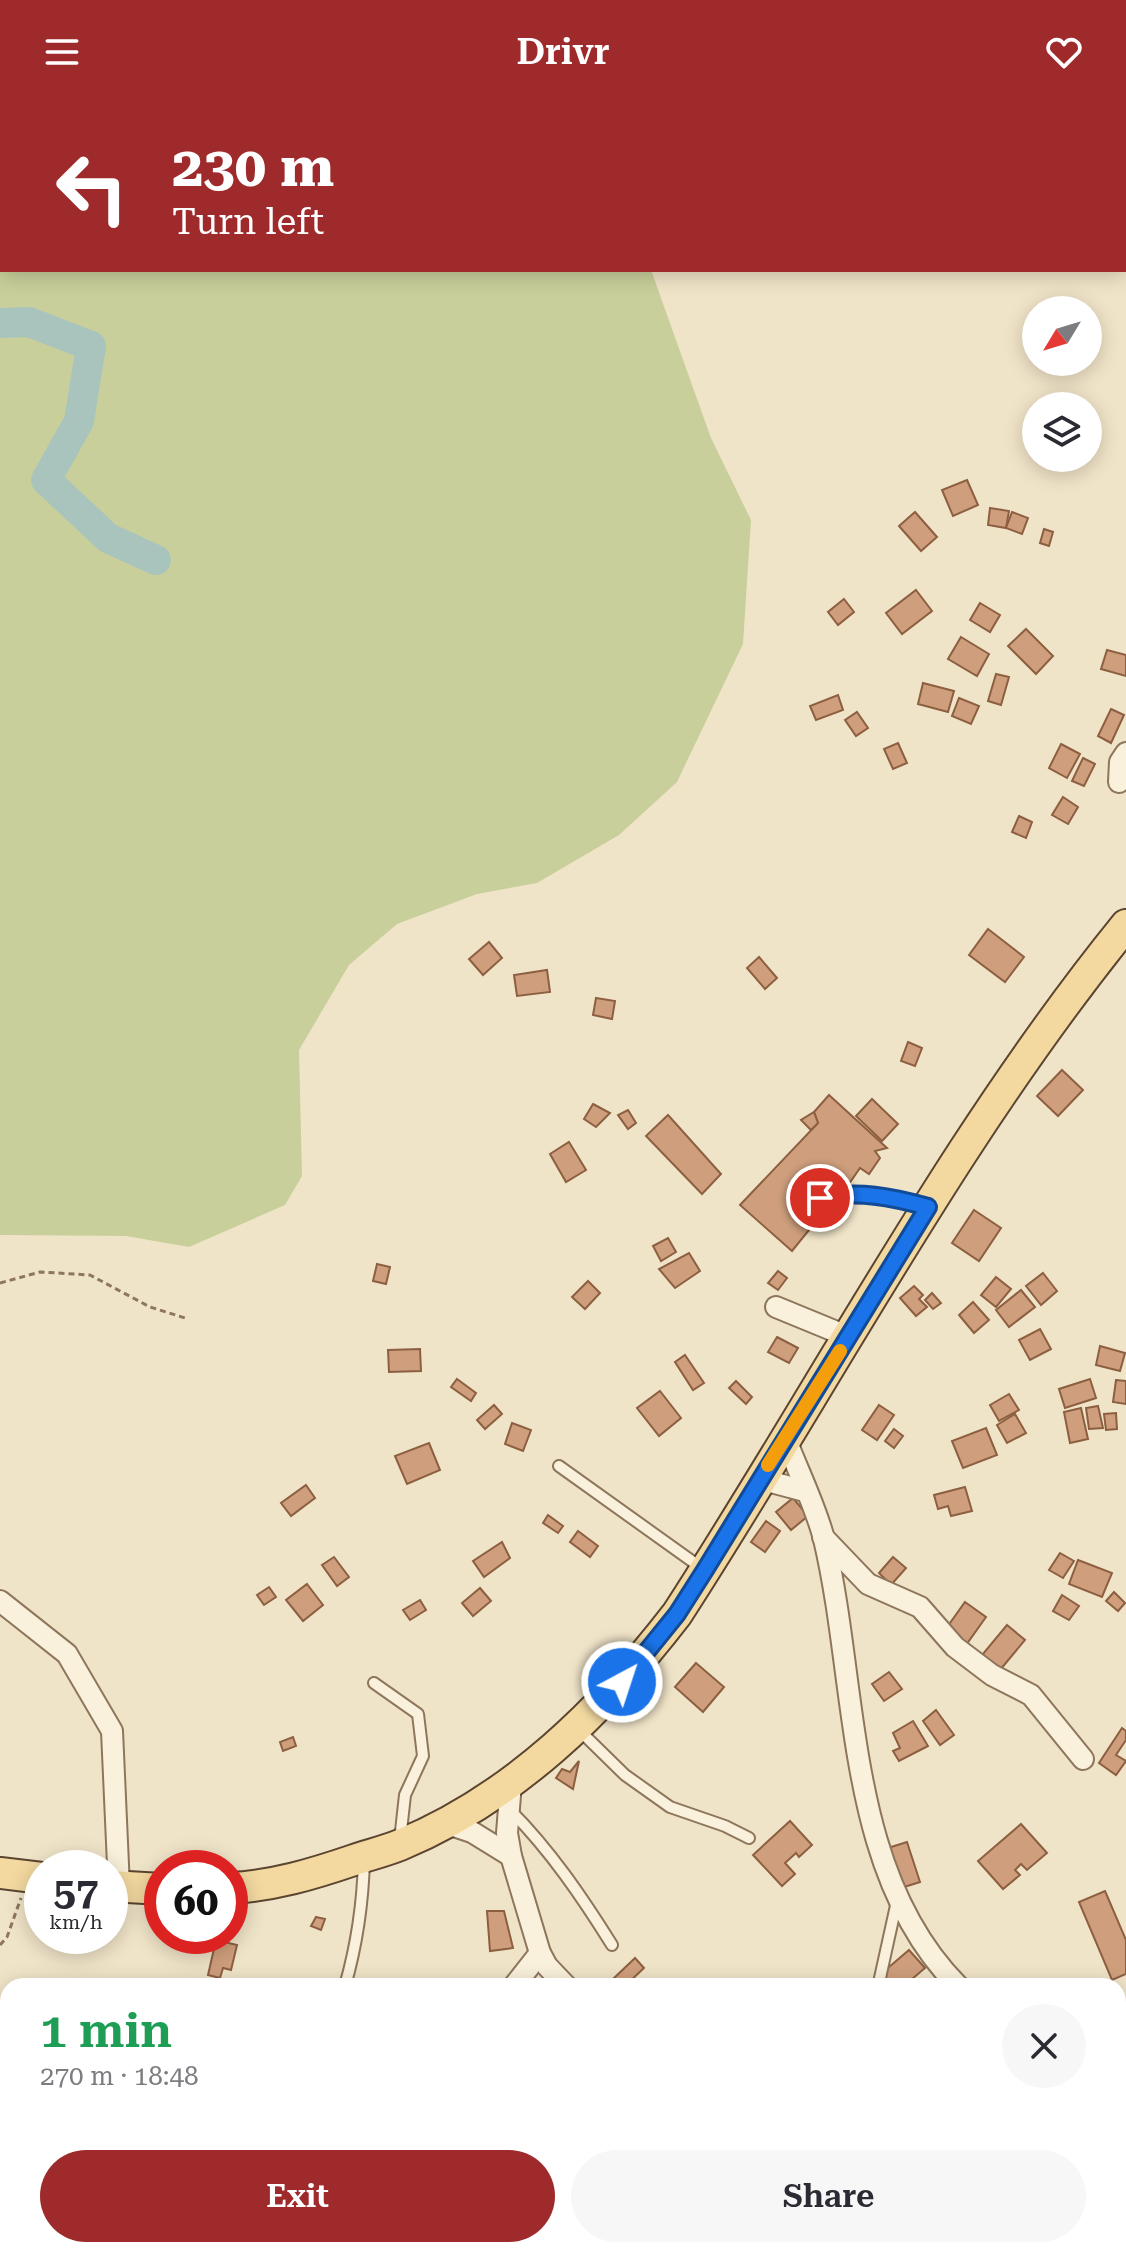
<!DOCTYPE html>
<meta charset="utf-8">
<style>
:root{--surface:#fff;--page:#f7f7f7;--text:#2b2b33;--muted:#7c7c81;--accent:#9e2a2b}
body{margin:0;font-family:"Roboto Serif",serif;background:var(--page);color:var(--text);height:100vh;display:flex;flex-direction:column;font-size:30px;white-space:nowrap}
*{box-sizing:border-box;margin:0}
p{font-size:26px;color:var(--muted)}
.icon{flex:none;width:44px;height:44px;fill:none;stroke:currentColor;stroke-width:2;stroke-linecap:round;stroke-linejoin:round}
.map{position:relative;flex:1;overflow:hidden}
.sheet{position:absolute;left:0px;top:1874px;width:1126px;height:280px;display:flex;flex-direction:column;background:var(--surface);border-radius:24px 24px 0 0;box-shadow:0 4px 20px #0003}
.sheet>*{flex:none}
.guide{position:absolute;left:0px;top:0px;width:1126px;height:168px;box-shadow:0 4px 20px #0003;background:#9e2a2b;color:#fff;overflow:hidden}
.needle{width:52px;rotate:232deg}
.fabs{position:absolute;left:1022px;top:192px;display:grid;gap:16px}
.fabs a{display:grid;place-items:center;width:80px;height:80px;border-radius:50%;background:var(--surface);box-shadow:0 4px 20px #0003;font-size:40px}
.speed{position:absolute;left:24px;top:1746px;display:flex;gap:16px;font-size:40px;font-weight:700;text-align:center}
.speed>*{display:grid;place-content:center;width:104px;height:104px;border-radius:50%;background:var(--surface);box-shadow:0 4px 20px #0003;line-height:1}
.speed small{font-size:20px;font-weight:400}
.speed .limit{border:12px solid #d22;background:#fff;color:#111}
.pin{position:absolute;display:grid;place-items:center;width:68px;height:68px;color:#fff;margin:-34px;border:4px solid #fff;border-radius:50%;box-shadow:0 2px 8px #0007}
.me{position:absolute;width:88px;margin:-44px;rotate:40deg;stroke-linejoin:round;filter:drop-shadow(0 0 6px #0008)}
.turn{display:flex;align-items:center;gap:28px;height:168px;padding:0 40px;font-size:36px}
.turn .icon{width:104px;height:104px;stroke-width:2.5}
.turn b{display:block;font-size:56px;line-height:68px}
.round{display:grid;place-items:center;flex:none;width:84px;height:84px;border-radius:42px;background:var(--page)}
.overview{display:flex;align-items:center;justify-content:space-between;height:136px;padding:0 40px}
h1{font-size:48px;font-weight:600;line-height:60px;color:#1e9e55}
.primary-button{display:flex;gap:16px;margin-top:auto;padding:16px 40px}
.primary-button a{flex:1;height:92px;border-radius:48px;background:var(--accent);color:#fff;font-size:32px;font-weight:600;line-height:92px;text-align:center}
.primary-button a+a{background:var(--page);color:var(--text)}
header{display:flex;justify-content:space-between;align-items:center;height:104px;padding:0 40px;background:var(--accent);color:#fff;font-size:36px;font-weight:600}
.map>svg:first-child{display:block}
.green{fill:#c9cf9b}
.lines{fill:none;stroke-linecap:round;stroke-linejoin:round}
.river{stroke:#a9c4bc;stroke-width:30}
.building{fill:#cf9f7d;stroke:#8d5f41;stroke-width:2}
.service-casing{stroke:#8d765c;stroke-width:14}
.minor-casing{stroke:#8d765c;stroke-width:24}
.primary-casing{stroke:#5b4430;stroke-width:34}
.path{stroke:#8d765c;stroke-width:3;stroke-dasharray:6 4;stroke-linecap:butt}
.service{stroke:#faf1dc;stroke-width:10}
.minor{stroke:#faf1dc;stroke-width:20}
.primary{stroke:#f3d9a0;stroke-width:30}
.route-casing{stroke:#114b97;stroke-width:20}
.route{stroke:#1a73e8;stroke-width:14}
.slow{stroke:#f59e0b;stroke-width:14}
</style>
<header><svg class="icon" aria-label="menu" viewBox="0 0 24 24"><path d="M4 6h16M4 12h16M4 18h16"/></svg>Drivr<svg class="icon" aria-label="heart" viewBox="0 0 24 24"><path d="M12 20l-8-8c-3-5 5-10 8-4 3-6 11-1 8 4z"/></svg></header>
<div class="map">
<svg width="1126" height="2154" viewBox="0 0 1126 2154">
<rect width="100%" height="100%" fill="#f0e4c8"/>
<path class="green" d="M 0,0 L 241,2 L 2,2 L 2,166 L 651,166 L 711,334 L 751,416 L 743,540 L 677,678 L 619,731 L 537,779 L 477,790 L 397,820 L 349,861 L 299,946 L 302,1072 L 285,1101 L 189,1143 L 126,1132 L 0,1131 Z"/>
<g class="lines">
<path class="river" d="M 0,219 L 29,218 L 91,242 L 79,317 L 46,376 L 108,434 L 156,456"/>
</g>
<g class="building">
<path d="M 967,376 L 978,401 L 953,412 L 942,386 Z"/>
<path d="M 990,404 L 1009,407 L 1006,424 L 988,421 Z"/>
<path d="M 915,408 L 937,433 L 921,447 L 899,422 Z"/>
<path d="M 1012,408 L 1028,414 L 1022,430 L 1006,424 Z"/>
<path d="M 1044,425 L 1053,428 L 1049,442 L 1040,439 Z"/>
<path d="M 916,486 L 932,507 L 902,530 L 886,509 Z"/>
<path d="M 844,495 L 854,508 L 838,521 L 828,508 Z"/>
<path d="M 980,499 L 1000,511 L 990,528 L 970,516 Z"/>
<path d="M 1026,525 L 1053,552 L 1036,570 L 1008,542 Z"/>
<path d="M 961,533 L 989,550 L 977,572 L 948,555 Z"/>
<path d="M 1107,546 L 1126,551 L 1126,572 L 1101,565 Z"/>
<path d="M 996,570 L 1009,573 L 1001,601 L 988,597 Z"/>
<path d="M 923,579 L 954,587 L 948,608 L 918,600 Z"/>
<path d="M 838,591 L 843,606 L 816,616 L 810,602 Z"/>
<path d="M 959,594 L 979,602 L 971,620 L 952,612 Z"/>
<path d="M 1111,605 L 1124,611 L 1111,639 L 1098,632 Z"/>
<path d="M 857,608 L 868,624 L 856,632 L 845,616 Z"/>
<path d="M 898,639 L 907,659 L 893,665 L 884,645 Z"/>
<path d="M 1061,640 L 1080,650 L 1067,674 L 1049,664 Z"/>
<path d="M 1083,654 L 1095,660 L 1084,682 L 1072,677 Z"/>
<path d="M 1063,693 L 1078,703 L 1068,720 L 1052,711 Z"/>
<path d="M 1019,712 L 1032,718 L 1026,734 L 1012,728 Z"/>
<path d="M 988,825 L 1024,853 L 1005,878 L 969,851 Z"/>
<path d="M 489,838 L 502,854 L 483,871 L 469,855 Z"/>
<path d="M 759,853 L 777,874 L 765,885 L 747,864 Z"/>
<path d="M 547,866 L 550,888 L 517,892 L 514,871 Z"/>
<path d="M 596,894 L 615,897 L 612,915 L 593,911 Z"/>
<path d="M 908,938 L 922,944 L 915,962 L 901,957 Z"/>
<path d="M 1062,966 L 1083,986 L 1058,1012 L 1037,992 Z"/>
<path d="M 829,991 L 887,1044 L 875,1047 L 880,1054 L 869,1070 L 860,1064 L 842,1090 L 841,1101 L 826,1105 L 792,1147 L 740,1101 L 818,1019 L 814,1008 Z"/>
<path d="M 872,995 L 898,1020 L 882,1037 L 856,1012 Z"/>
<path d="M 593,1000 L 610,1009 L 596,1023 L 584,1015 Z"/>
<path d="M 628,1006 L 636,1019 L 628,1025 L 618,1011 Z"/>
<path d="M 814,1008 L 818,1019 L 811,1026 L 801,1016 Z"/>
<path d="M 668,1011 L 721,1070 L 702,1090 L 646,1032 Z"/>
<path d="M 569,1038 L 586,1066 L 566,1078 L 550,1050 Z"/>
<path d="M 974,1106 L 1001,1124 L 979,1157 L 952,1139 Z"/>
<path d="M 668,1134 L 676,1148 L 661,1157 L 653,1142 Z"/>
<path d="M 689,1149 L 700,1167 L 675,1184 L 659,1165 Z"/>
<path d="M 377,1160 L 390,1163 L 386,1180 L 373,1177 Z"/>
<path d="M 778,1167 L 787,1174 L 778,1186 L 768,1179 Z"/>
<path d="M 1043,1169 L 1057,1187 L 1041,1201 L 1026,1182 Z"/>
<path d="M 996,1173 L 1011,1185 L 996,1203 L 981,1191 Z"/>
<path d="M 588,1177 L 600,1189 L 585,1205 L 572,1193 Z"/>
<path d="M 914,1182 L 923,1191 L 919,1195 L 927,1203 L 916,1212 L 900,1194 Z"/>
<path d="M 1021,1186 L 1035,1203 L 1009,1223 L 996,1206 Z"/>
<path d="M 932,1189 L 941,1199 L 933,1205 L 925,1196 Z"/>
<path d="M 973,1198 L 989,1216 L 974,1229 L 959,1211 Z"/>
<path d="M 1040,1225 L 1051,1245 L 1030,1256 L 1019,1236 Z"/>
<path d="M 777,1233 L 798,1244 L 789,1259 L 768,1248 Z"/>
<path d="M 1100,1242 L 1125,1249 L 1120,1267 L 1096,1261 Z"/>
<path d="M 420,1245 L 421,1267 L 389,1268 L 388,1246 Z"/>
<path d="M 685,1251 L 704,1279 L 693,1286 L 675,1258 Z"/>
<path d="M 457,1275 L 476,1289 L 471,1297 L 451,1283 Z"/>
<path d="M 1090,1275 L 1096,1294 L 1065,1304 L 1059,1285 Z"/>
<path d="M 1116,1276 L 1126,1277 L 1126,1300 L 1113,1298 Z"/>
<path d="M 736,1277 L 752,1293 L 746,1300 L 729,1284 Z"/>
<path d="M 660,1287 L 681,1314 L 659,1332 L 637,1304 Z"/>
<path d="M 1009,1290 L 1019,1306 L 999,1317 L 990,1301 Z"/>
<path d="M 494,1301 L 502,1310 L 485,1325 L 477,1316 Z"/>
<path d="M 879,1301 L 894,1311 L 877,1336 L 862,1326 Z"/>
<path d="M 1098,1302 L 1103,1324 L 1089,1325 L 1086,1304 Z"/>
<path d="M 1081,1304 L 1088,1335 L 1070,1339 L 1064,1308 Z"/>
<path d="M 1116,1309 L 1117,1325 L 1106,1326 L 1104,1310 Z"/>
<path d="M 1015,1310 L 1026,1329 L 1007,1339 L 997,1321 Z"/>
<path d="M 512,1319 L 531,1326 L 523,1347 L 505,1340 Z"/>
<path d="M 986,1324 L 997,1351 L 963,1364 L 952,1337 Z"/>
<path d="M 894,1325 L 903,1332 L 894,1344 L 885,1337 Z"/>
<path d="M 429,1339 L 440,1366 L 407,1380 L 395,1352 Z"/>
<path d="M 306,1381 L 315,1394 L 291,1412 L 281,1399 Z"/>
<path d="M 965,1383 L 972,1407 L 951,1412 L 948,1402 L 938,1405 L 934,1391 Z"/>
<path d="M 793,1394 L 808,1412 L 791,1426 L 776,1408 Z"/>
<path d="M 548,1411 L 563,1422 L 558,1429 L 543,1419 Z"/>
<path d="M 766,1417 L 780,1427 L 765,1448 L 751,1438 Z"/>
<path d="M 578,1427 L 598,1442 L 590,1453 L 570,1438 Z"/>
<path d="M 502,1438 L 510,1454 L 484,1473 L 473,1457 Z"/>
<path d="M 1060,1449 L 1074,1457 L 1063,1474 L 1049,1466 Z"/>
<path d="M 334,1453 L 349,1473 L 337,1482 L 322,1461 Z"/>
<path d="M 893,1453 L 906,1464 L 891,1481 L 879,1469 Z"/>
<path d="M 1078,1456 L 1112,1469 L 1102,1493 L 1069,1480 Z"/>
<path d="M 307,1480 L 323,1501 L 303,1517 L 286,1496 Z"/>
<path d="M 269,1483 L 276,1493 L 264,1501 L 257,1491 Z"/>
<path d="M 480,1484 L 491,1497 L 473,1512 L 462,1499 Z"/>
<path d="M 1114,1488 L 1125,1499 L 1118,1507 L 1106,1497 Z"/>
<path d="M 1062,1491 L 1079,1502 L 1069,1516 L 1053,1507 Z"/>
<path d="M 420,1496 L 426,1506 L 410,1516 L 403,1506 Z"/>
<path d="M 965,1498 L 986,1513 L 966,1541 L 945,1526 Z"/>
<path d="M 1007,1521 L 1025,1536 L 1000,1566 L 982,1551 Z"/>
<path d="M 696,1559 L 724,1583 L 703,1608 L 675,1583 Z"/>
<path d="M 889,1568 L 902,1585 L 884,1597 L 872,1580 Z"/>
<path d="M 936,1606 L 954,1631 L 940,1641 L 923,1617 Z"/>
<path d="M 913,1617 L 928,1642 L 899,1657 L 893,1647 L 900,1644 L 893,1629 Z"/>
<path d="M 1122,1624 L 1126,1627 L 1126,1636 L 1116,1651 L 1126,1657 L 1116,1671 L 1099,1659 Z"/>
<path d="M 293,1633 L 296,1642 L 283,1647 L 280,1638 Z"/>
<path d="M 579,1657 L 573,1685 L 556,1674 L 562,1665 L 570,1668 Z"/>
<path d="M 790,1717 L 812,1741 L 799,1753 L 796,1749 L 785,1759 L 795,1770 L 782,1782 L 753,1751 Z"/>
<path d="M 1021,1720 L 1047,1749 L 1027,1766 L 1021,1760 L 1015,1766 L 1020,1771 L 1003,1785 L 978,1757 Z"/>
<path d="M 907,1738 L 920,1778 L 901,1784 L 888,1744 Z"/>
<path d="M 1105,1787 L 1126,1836 L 1126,1870 L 1112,1876 L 1079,1798 Z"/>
<path d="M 487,1807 L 504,1807 L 513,1844 L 490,1847 Z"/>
<path d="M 316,1813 L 325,1815 L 321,1826 L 311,1822 Z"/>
<path d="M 216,1836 L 237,1841 L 231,1866 L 223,1864 L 220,1874 L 208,1871 Z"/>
<path d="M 909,1846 L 925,1864 L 904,1882 L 893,1882 L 882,1869 Z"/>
<path d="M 635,1854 L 644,1864 L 625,1882 L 612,1876 Z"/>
<path d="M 1126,1979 L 1126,2014 L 1123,2016 L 1118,2010 L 1118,1986 Z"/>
<path d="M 85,2146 L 83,2147 L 88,2153 L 92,2150 L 94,2154 L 68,2154 L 66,2151 L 71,2146 Z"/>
<path d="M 260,2146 L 276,2146 L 283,2154 L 255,2154 L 253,2152 Z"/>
</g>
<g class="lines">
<g class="service-casing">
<g id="service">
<path d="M 798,1099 L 842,1090 L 888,1092 L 922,1101"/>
<path d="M 559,1362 L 703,1465"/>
<path d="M 374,1579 L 418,1610 L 423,1652 L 405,1691 L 400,1736"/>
<path d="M 578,1625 L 625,1671 L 670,1703 L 725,1722 L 749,1734"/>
<path d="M 510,1706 C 550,1746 582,1793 612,1841"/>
<path d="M 345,1882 C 357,1840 363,1798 364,1755"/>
<path d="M 881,1882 L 880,1874 L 897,1797"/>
<path d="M 836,2146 L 836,2154"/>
<path d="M 149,2154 L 157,2146"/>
</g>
</g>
<g class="minor-casing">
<g id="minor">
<path d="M 1100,0 L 1103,2"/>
<path d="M 1124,16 L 1126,18"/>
<path d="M 1119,678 L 1120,658 L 1126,649"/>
<path d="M 776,1203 L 849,1233"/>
<path d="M 785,1333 C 797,1365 816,1403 824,1435 C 859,1583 844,1767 958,1882"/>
<path d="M 760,1375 L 805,1387"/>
<path d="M 823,1433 L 868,1480 L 920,1503 L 955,1543 L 992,1571 L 1031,1591 L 1083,1655"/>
<path d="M 0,1497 L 67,1550 L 112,1627 L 119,1783"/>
<path d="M 511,1679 L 507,1729 L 511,1752 L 540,1849 L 547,1862 L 566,1882"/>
<path d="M 445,1719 L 472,1728 L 511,1752"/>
<path d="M 514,1882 L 540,1849"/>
<path d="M 1118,2022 L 1126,2024"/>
<path d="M 1118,2130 L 1126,2151"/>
</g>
</g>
<g class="primary-casing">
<g id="primary">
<path d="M 0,1769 L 42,1774"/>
<path d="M 110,1782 L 162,1785"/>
<path d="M 230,1784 C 273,1782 313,1770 354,1756 C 369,1751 385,1747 400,1741 C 514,1694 603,1606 677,1510 C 826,1280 953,1034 1126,821"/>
</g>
</g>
<g class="path">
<path d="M 0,1179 L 40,1168 L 90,1171 L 150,1203 L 185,1214"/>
<path d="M 0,1841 L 7,1833 L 21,1794"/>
<path d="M 0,1920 L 8,1977"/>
<path d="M 0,2022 L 8,2024"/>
</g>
<use href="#service" class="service"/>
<use href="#minor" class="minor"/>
<use href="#primary" class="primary"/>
</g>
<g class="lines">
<g class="route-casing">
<path id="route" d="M 622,1578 L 677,1510 L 705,1466 L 928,1103 C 892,1093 858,1086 820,1094"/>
</g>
<use href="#route" class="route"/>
<path class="slow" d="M 768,1361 L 840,1247"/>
</g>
</svg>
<div class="fabs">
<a><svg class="needle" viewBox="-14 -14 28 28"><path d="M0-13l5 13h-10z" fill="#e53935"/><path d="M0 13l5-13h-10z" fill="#7c7c81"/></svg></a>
<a><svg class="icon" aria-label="layers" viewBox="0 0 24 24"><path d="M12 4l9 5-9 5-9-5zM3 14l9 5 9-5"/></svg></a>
</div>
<div class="speed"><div>57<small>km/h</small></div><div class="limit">60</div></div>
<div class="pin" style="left:820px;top:1094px;background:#d93025"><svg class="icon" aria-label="arrive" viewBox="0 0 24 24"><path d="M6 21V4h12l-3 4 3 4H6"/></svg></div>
<svg class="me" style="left:622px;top:1578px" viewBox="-20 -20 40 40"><circle r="17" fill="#1a73e8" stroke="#fff" stroke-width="3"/><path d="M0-11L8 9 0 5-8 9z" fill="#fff"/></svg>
<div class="guide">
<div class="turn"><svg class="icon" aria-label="left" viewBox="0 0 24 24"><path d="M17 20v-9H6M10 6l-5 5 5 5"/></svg><div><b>230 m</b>Turn left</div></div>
</div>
<section class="sheet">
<div class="overview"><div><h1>1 min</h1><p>270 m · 18:48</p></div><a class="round"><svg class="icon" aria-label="close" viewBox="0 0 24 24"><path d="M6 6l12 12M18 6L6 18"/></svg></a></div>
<div class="primary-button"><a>Exit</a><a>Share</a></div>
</section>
</div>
